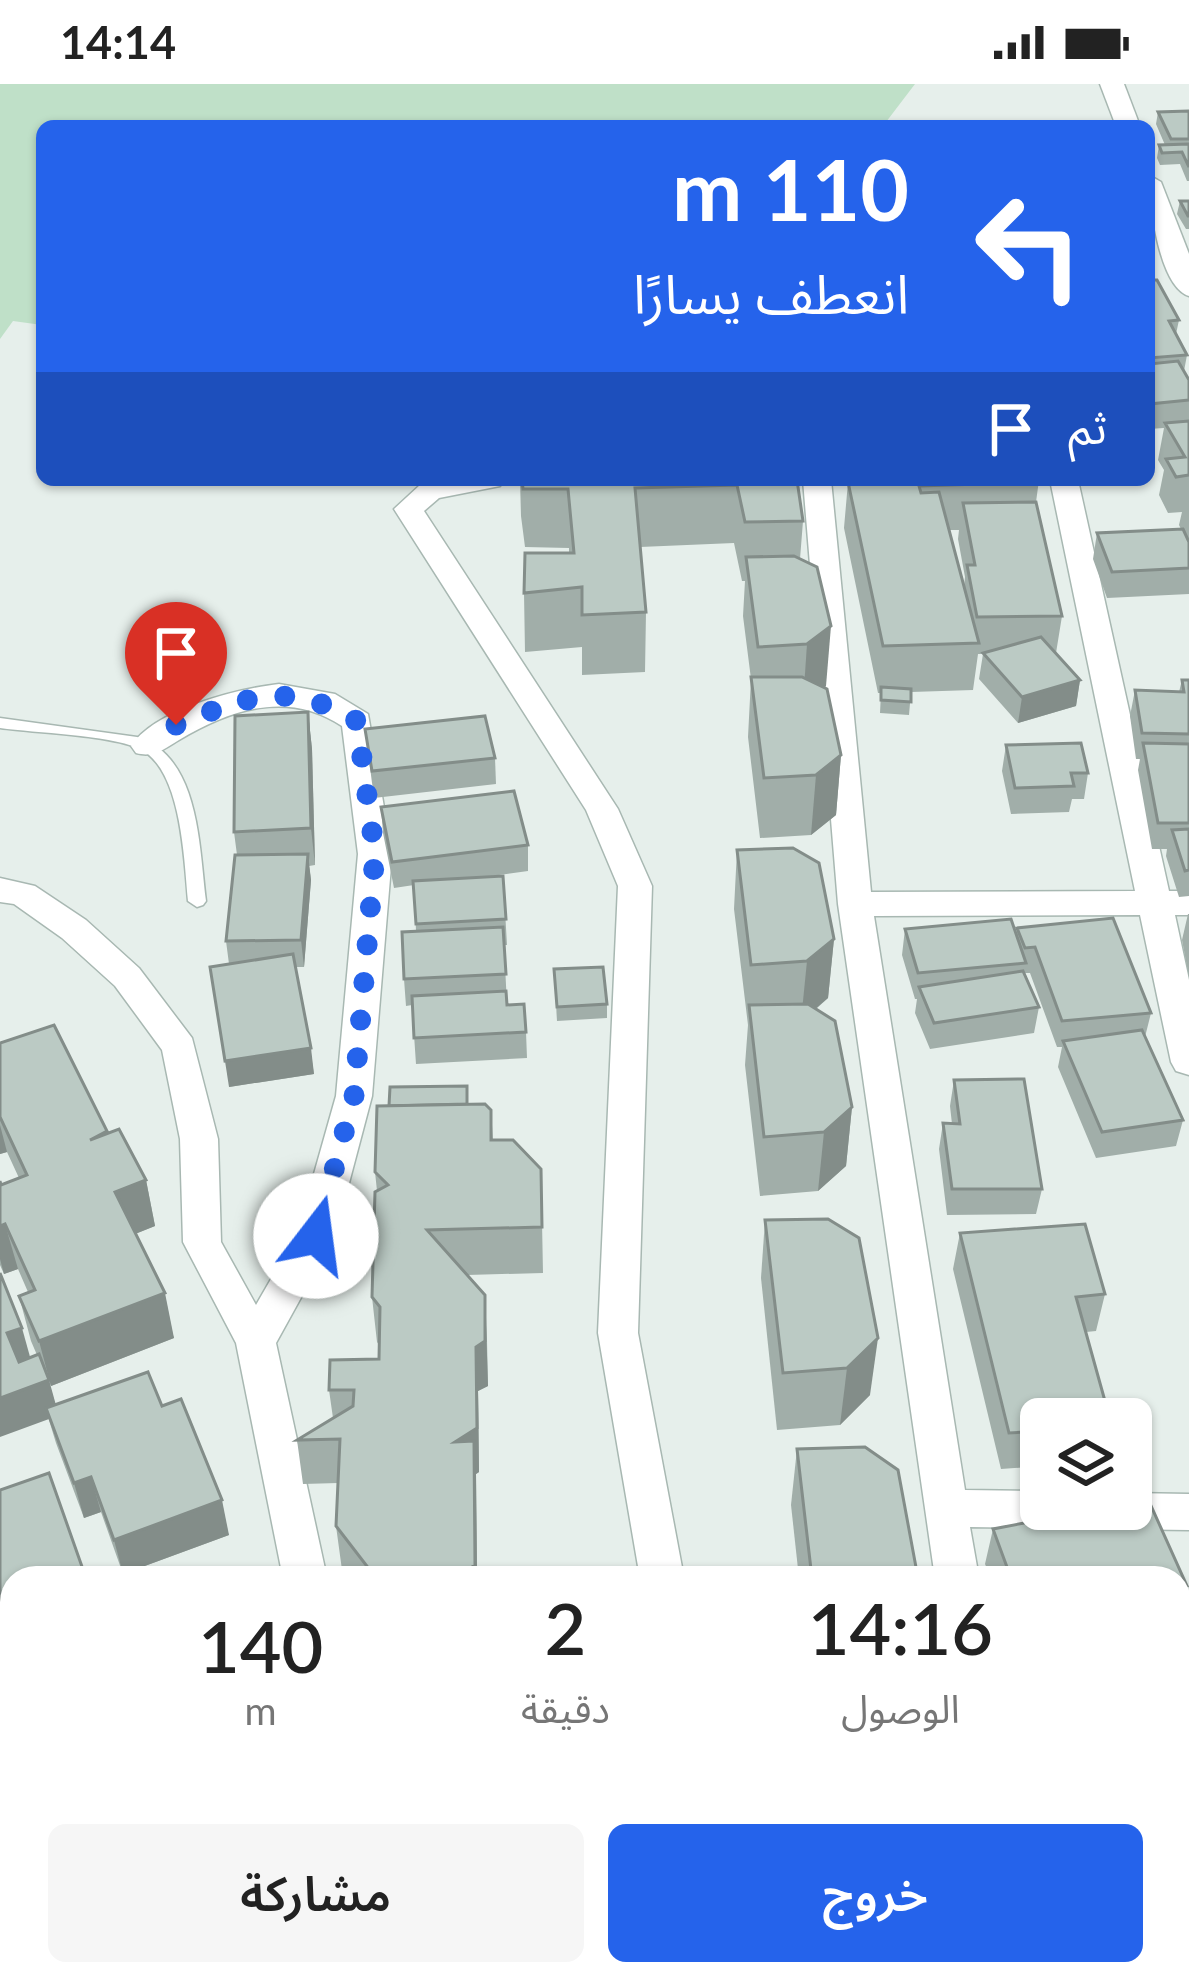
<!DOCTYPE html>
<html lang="ar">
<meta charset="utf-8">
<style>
:root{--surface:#fff;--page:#f6f6f6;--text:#222;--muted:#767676;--accent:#2563eb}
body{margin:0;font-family:Lato,"Noto Sans Arabic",sans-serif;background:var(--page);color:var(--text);direction:rtl;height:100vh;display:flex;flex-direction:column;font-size:45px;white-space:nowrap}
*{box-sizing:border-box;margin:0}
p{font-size:39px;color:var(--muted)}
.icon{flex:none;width:66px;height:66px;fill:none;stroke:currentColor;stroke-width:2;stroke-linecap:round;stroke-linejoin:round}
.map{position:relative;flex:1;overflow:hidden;direction:ltr}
.side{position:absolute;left:0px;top:1482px;width:1191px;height:420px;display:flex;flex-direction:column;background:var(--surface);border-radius:36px 36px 0 0;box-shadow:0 3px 9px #0004;direction:rtl}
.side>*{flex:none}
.banner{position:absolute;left:36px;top:36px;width:1119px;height:366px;border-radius:18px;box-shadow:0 3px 9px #0004;direction:rtl;background:#2563eb;color:#fff;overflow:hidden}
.fabs{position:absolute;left:1020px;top:1314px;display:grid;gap:24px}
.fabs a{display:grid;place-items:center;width:132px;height:132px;border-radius:18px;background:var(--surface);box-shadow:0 3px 9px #0004;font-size:60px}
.pin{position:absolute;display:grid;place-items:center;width:102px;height:102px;color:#fff;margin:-123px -51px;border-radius:50% 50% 50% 0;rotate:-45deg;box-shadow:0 0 12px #0007}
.pin .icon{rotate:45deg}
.me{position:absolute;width:132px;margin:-66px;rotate:15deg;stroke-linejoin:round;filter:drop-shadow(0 0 9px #0008)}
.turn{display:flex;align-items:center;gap:42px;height:252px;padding:0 48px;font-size:54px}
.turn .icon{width:156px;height:156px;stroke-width:2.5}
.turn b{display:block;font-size:84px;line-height:102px}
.then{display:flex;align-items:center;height:114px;padding:0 48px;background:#0003;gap:24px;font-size:45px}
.eta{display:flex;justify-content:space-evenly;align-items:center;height:204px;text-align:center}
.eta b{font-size:72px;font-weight:600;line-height:84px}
.cta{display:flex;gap:24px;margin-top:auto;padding:24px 48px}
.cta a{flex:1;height:138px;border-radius:18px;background:var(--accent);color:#fff;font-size:48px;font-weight:600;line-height:138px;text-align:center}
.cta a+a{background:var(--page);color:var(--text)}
.status{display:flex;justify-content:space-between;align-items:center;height:84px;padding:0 60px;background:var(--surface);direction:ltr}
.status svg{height:33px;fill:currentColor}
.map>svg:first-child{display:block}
.green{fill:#bfe0c8}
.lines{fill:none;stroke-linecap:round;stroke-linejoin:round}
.service-casing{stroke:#a8b8b2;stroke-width:3}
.minor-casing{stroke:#a8b8b2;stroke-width:3}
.service{fill:#fff;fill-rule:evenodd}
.minor{fill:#fff;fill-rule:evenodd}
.wall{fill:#a1aea9;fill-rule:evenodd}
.shaded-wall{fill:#838d89}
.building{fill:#bbcac4;stroke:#838d89;stroke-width:3}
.route{stroke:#2563eb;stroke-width:21;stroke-dasharray:0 37.8}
</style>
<div class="status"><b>14:14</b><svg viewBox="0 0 49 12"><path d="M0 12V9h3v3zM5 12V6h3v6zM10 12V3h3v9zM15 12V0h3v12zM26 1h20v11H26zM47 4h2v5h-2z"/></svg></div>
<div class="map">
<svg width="1189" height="1902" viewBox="0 0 1189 1902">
<rect width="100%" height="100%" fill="#e6efeb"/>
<path class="green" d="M 0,0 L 915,0 L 883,42 L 42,42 L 42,241 L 13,237 L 0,255 Z"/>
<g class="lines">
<g class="service-casing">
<path id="service" d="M 0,634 L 137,653 C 200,672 199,764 206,817 L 203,821 L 197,823 L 188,817 C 184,776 182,683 138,664 C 107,651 36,649 0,644 Z"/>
</g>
<g class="minor-casing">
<g id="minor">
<path d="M 1100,0 L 1124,0 L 1140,42 L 1116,42 Z"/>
<path d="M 1149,91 L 1161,98 L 1189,170 L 1189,212 C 1159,203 1149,119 1149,91 Z"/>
<path d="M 443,396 L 504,396 L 500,402 L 439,414 L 424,427 L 618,725 L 652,802 L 638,1249 L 684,1494 L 640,1494 L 598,1249 L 618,802 L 586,726 L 394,425 L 420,401 Z"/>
<path d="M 803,396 L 831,396 L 871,808 L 1135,807 L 1050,396 L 1078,396 L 1169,807 L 1189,807 L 1189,831 L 1175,831 L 1189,896 L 1189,991 L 1176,987 L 1171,978 L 1140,831 L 874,832 L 965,1406 L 1041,1407 L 1041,1425 L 1131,1425 L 1131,1409 L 1189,1410 L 1189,1446 L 970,1443 L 979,1494 L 935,1494 L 838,820 Z"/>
<path d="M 279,600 L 335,610 L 368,630 L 392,770 L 372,1012 L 335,1152 L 276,1259 L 327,1494 L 283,1494 L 236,1259 L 183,1158 L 180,1055 L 162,966 L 115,902 L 62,854 L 14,820 L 0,818 L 0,794 L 35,802 L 86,836 L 139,884 L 192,954 L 218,1055 L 221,1158 L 256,1221 L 297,1150 L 336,1012 L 358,770 L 342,642 C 288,606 231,625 179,656 C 164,665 154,674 136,669 L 131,662 C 156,625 237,605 279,600 Z"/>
<path d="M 0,1809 L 12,1814 L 12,1890 L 29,1890 L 12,1898 L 0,1893 Z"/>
<path d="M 415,1890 L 463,1890 L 467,1902 L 419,1902 Z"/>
<path d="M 990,1890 L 1038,1890 L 1039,1902 L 991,1902 Z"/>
</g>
</g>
<use href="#service" class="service"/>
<use href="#minor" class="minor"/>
</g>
<g class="wall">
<path d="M 1189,27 L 1189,97 L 1187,97 L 1180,80 L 1160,81 L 1157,74 L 1159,61 L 1165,61 L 1156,40 L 1158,28 Z"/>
<path d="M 1180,117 L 1189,117 L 1189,145 L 1186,145 L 1177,130 Z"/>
<path d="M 1149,196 L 1179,236 L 1176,250 L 1187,271 L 1184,287 L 1189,296 L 1189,510 L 1107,514 L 1093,475 L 1097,449 L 1181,445 L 1179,441 L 1182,428 L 1168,429 L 1159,411 L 1164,386 L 1158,376 L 1164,344 L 1149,345 Z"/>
<path d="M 520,396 L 797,396 L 803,437 L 800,475 L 826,602 L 824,604 L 841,671 L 836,731 L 811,751 L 760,754 L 748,653 L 751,595 L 743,532 L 745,497 L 742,497 L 734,459 L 640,463 L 646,528 L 645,588 L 582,591 L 582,563 L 525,568 L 524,509 L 569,469 L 569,464 L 525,463 L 521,432 Z"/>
<path d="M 852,396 L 1039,396 L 1036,418 L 1062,532 L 1056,569 L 1080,596 L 1076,622 L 1018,639 L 979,595 L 983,570 L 978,570 L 973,606 L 911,608 L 909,631 L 880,629 L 881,609 L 878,609 L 844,444 L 848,398 ZM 949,446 L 959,446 L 958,455 L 965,493 L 964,503 Z"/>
<path d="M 1182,596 L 1189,596 L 1189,812 L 1179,813 L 1166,772 L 1167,765 L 1152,765 L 1138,686 L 1140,675 L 1136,675 L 1130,632 L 1135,606 L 1179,608 Z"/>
<path d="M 308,628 L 312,665 L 315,781 L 309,782 L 311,796 L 304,883 L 295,883 L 314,990 L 229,1003 L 229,880 L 226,857 L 237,771 L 234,748 Z"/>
<path d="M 365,645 L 495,674 L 496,700 L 374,714 Z"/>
<path d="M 1006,661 L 1088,689 L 1084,715 L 1072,715 L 1069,728 L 1011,730 L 1002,687 Z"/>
<path d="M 381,723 L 528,761 L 528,787 L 477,794 L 503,792 L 507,861 L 504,861 L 507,921 L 526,948 L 527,974 L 416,980 L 412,921 L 406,922 L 404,895 L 416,847 L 414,801 L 394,804 L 383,749 Z"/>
<path d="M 737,766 L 834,855 L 828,914 L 816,925 L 852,1023 L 846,1082 L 818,1107 L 760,1112 L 745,981 L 748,941 L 734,825 Z"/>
<path d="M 1188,830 L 1189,830 L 1189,893 L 1182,856 Z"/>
<path d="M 1017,844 L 1151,929 L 1145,953 L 1183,1036 L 1176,1062 L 1096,1074 L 1058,983 L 1062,963 L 1057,963 L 1030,889 L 1025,889 L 1039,923 L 1034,949 L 930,965 L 915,929 L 917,915 L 915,915 L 902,871 L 905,845 L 1016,850 Z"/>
<path d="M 554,885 L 607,920 L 607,934 L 557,937 Z"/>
<path d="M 0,959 L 107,1049 L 146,1096 L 155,1142 L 135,1150 L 174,1254 L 51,1302 L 49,1298 L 55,1320 L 162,1322 L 229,1451 L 123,1490 L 101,1428 L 84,1434 L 56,1359 L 30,1274 L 37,1271 L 31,1257 L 19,1212 L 28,1208 L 18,1185 L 4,1190 L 0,1181 L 0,1097 L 1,1101 L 19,1094 L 7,1068 L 0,1070 Z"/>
<path d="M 954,996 L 1042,1105 L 1036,1130 L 947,1131 L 939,1065 L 943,1039 L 952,1040 L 950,1022 Z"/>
<path d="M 468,1020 L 491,1026 L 493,1056 L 541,1085 L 543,1189 L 467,1191 L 485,1211 L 487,1256 L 488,1302 L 478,1307 L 479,1388 L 476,1390 L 477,1494 L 348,1494 L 342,1486 L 336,1442 L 338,1399 L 303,1400 L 297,1356 L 333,1334 L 329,1306 L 379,1275 L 379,1261 L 377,1258 L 372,1213 L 377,1107 L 375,1088 Z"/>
<path d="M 765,1136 L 870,1311 L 840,1341 L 777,1346 L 761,1194 Z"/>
<path d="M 960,1149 L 1105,1210 L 1096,1247 L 1086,1248 L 1041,1335 L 1041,1382 L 1001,1385 L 953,1185 Z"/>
<path d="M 797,1365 L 918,1494 L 799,1494 L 791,1421 Z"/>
<path d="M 1148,1415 L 1187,1502 L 1184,1511 L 1187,1511 L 1189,1515 L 1189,1902 L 1077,1902 L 1081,1890 L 1179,1890 L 1179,1494 L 991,1494 L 985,1480 L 993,1445 L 1097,1425 L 1131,1425 L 1131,1418 Z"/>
<path d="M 450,1890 L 625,1890 L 632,1902 L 456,1902 Z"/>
</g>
<g class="shaded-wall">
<path d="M 831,542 L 826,602 L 803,619 L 807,560 Z"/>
<path d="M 1080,596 L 1076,622 L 1018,639 L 1022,613 Z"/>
<path d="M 308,628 L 312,665 L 315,781 L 311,744 Z"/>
<path d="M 841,671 L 836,731 L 811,751 L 816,691 Z"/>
<path d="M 308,770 L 311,796 L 304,883 L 301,856 Z"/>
<path d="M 834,855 L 828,914 L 801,937 L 807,877 Z"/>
<path d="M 311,964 L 314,990 L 229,1003 L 225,977 Z"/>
<path d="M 852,1023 L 846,1082 L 818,1107 L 824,1048 Z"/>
<path d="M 0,1041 L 7,1068 L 0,1070 Z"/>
<path d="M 146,1096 L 155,1142 L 125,1154 L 115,1108 Z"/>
<path d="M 5,1140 L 18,1185 L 4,1190 L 0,1175 L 0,1142 Z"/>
<path d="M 165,1209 L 174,1254 L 51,1302 L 39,1257 Z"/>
<path d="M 485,1211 L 488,1302 L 478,1307 L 479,1388 L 476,1390 L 477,1494 L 455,1494 L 455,1358 Z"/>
<path d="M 22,1244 L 32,1280 L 18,1285 L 7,1249 Z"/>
<path d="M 878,1254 L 870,1311 L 840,1341 L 847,1284 Z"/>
<path d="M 49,1296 L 59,1332 L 46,1324 L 49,1335 L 0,1353 L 0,1314 Z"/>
<path d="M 91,1393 L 101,1428 L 84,1434 L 74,1399 Z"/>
<path d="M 222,1416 L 229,1451 L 123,1490 L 114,1456 Z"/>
<path d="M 12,1558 L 12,1596 L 0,1600 L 0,1562 Z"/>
</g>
<g class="building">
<path d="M 1189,27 L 1189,55 L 1171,55 L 1158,28 Z"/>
<path d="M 1189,60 L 1189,83 L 1182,68 L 1162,69 L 1159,61 Z"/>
<path d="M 1180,117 L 1189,117 L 1189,132 L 1188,132 Z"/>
<path d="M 1149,196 L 1157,196 L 1179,236 L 1169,237 L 1187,271 L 1149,274 Z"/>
<path d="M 1178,277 L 1189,296 L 1189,316 L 1149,320 L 1149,280 Z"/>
<path d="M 1189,337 L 1189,391 L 1176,393 L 1166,375 L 1185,373 L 1165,339 Z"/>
<path d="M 522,396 L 797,396 L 803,437 L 745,438 L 737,401 L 635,404 L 646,528 L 582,531 L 582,503 L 524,509 L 525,469 L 574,469 L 568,405 L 523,405 Z"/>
<path d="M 877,396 L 1039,396 L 1039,398 L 919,402 L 921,409 L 939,408 L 979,559 L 883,562 L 848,398 Z"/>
<path d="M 1036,418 L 1062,532 L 977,533 L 967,481 L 975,481 L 963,419 Z"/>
<path d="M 1183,445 L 1189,458 L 1189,484 L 1112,488 L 1097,449 Z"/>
<path d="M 794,472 L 817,483 L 831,542 L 807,560 L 758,563 L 746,473 Z"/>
<path d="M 1041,553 L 1080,596 L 1022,613 L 983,569 Z"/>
<path d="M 751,593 L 802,593 L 827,605 L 841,671 L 816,691 L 764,694 Z"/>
<path d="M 1182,596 L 1189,596 L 1189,650 L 1142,649 L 1135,606 L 1184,608 Z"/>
<path d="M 881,603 L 911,605 L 911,618 L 881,616 Z"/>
<path d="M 308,628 L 311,744 L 234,748 L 235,632 Z"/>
<path d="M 485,632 L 495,674 L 372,687 L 365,645 Z"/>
<path d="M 1081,659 L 1088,689 L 1071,689 L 1074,702 L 1015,704 L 1006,661 Z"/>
<path d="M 1143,659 L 1189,660 L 1189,739 L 1158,739 Z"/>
<path d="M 514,707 L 528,761 L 392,778 L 381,723 Z"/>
<path d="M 1189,745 L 1189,786 L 1185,787 L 1172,746 Z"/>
<path d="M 793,764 L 819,779 L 834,855 L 807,877 L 751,881 L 737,766 Z"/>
<path d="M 308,770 L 301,856 L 226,857 L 235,771 Z"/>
<path d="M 503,792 L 506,835 L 416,840 L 413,797 Z"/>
<path d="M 1113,834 L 1151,929 L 1062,937 L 1035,863 L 1025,864 L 1017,844 Z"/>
<path d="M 1011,835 L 1026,879 L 918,889 L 905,845 Z"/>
<path d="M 503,843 L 506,890 L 404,895 L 402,848 Z"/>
<path d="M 293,870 L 311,964 L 225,977 L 210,883 Z"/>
<path d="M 603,883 L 607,920 L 557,923 L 554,885 Z"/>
<path d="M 1023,887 L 1039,923 L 934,939 L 919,903 Z"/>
<path d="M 506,907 L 507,921 L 524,920 L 526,948 L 414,954 L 412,912 Z"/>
<path d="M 808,920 L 835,937 L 852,1023 L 824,1048 L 764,1053 L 749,921 Z"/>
<path d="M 54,941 L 107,1047 L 90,1056 L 119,1045 L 146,1096 L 115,1108 L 165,1209 L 39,1257 L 19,1212 L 35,1206 L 5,1140 L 0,1142 L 0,1097 L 1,1101 L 27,1091 L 0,1033 L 0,959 Z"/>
<path d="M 1142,946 L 1183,1036 L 1102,1048 L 1063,957 Z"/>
<path d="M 1024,995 L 1042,1105 L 952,1105 L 943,1039 L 960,1040 L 954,996 Z"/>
<path d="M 467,1002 L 467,1020 L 389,1022 L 390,1003 Z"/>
<path d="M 485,1020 L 491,1026 L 491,1056 L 513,1056 L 541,1085 L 542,1143 L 427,1146 L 485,1211 L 485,1257 L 476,1263 L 477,1344 L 455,1358 L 474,1357 L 475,1481 L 455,1494 L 376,1494 L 336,1442 L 340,1355 L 297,1356 L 353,1322 L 354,1306 L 329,1306 L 330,1276 L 379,1275 L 380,1223 L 372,1213 L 375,1108 L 388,1101 L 375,1088 L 377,1022 Z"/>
<path d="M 828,1135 L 859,1154 L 878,1254 L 847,1284 L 783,1289 L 765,1136 Z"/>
<path d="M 1085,1140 L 1105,1210 L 1076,1213 L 1110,1335 L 1041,1335 L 1041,1347 L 1009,1349 L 960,1149 Z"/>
<path d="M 0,1189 L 22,1244 L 7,1249 L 19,1278 L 39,1270 L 49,1296 L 0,1314 Z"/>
<path d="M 148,1288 L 162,1322 L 181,1315 L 222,1416 L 114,1456 L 91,1393 L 74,1399 L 46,1324 Z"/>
<path d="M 865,1363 L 898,1386 L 918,1494 L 812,1494 L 797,1365 Z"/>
<path d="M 49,1389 L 86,1494 L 12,1494 L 12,1558 L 0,1562 L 0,1406 Z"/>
<path d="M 1148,1415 L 1187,1502 L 1179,1504 L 1179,1494 L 1011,1494 L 993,1445 L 1097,1425 L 1131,1425 L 1131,1418 Z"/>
<path d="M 1187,1511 L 1189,1515 L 1189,1854 L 1179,1856 L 1179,1512 Z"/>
<path d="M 12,1684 L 12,1823 L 0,1780 L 0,1688 Z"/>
<path d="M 1189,1857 L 1189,1902 L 1095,1902 L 1091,1890 L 1179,1890 L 1179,1859 Z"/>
<path d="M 127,1890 L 157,1890 L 163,1902 L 104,1902 Z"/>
<path d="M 253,1890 L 352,1890 L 357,1902 L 225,1902 Z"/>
<path d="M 461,1890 L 625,1890 L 632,1902 L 467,1902 Z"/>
</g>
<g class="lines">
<path class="route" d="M 176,641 C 247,613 286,595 357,637 L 375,770 L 354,1012 L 316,1152"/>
</g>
</svg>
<div class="fabs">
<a><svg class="icon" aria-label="layers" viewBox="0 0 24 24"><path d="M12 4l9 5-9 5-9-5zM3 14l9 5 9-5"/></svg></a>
</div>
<div class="pin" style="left:176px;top:641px;background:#d93025"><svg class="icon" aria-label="arrive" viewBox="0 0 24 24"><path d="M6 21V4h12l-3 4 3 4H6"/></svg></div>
<svg class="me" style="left:316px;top:1152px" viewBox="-20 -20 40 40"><circle r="19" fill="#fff"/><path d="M0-13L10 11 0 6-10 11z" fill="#2563eb"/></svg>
<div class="banner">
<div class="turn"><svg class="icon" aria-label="left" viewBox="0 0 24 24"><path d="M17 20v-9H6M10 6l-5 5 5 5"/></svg><div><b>110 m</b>انعطف يسارًا</div></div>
<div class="then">ثم<svg class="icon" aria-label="arrive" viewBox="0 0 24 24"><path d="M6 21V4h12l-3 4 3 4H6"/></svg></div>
</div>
<section class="side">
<div class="eta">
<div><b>14:16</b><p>الوصول</p></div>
<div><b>2</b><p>دقيقة</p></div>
<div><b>140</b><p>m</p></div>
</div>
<div class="cta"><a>خروج</a><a>مشاركة</a></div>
</section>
</div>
